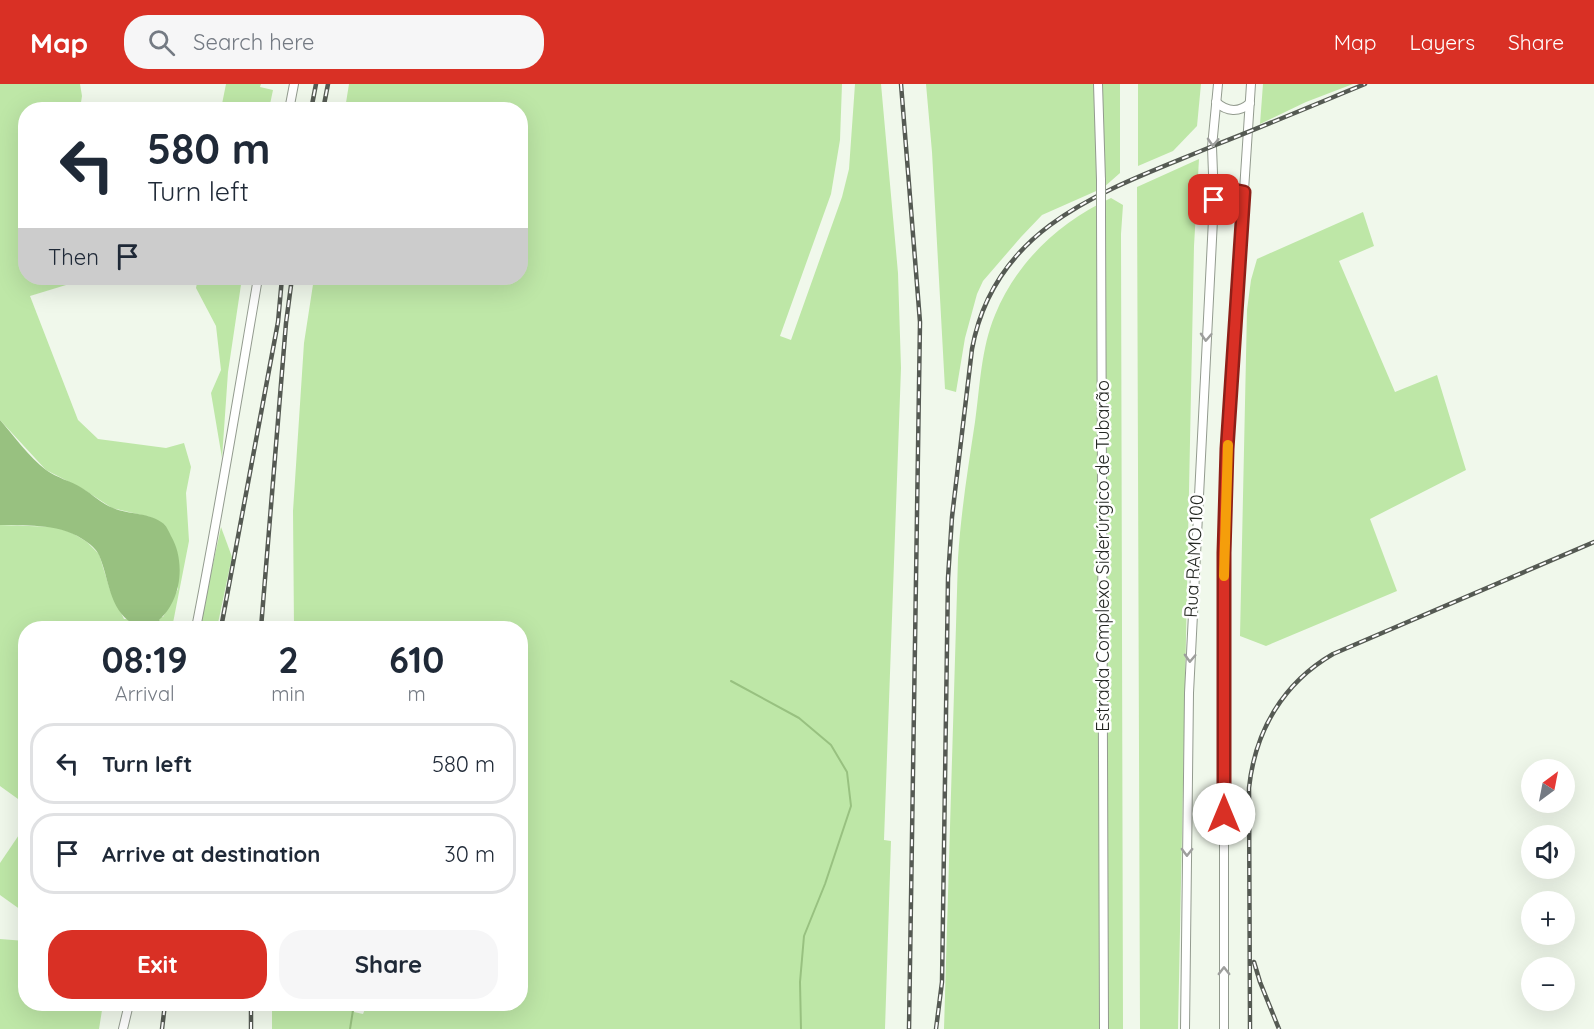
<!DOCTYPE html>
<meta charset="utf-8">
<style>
:root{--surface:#fff;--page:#f6f6f7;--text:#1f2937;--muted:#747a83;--line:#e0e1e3;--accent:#d93025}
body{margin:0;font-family:Quicksand,sans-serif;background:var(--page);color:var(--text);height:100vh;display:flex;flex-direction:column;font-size:22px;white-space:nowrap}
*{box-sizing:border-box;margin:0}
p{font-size:20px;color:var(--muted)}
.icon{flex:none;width:33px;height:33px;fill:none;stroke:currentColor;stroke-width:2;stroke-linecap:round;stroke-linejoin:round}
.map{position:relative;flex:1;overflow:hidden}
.panel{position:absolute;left:18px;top:537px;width:510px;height:390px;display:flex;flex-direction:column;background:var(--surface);border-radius:24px;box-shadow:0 6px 24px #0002}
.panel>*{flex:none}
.top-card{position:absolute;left:18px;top:18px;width:510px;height:183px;border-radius:24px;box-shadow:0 6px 24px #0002;background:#fff;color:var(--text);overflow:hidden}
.needle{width:39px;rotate:32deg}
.controls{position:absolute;left:1521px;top:675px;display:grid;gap:12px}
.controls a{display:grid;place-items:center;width:54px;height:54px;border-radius:50%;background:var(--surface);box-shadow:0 6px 24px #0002;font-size:30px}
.pin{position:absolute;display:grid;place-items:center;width:51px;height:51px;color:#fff;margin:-26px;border-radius:12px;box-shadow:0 3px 9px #0006}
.me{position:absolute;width:66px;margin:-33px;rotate:0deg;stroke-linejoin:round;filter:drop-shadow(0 0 4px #0008)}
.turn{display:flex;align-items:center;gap:21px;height:126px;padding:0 30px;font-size:27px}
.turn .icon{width:78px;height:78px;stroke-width:2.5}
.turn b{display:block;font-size:42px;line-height:51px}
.then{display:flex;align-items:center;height:57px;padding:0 30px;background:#0003;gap:12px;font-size:22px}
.eta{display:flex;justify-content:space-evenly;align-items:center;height:102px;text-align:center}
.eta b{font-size:36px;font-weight:700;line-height:42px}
.cta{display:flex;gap:12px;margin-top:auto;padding:12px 30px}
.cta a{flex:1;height:69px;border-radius:24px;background:var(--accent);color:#fff;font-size:24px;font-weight:700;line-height:69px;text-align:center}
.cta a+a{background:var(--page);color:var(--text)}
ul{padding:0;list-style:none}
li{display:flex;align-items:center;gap:18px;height:81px;margin:0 12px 9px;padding:0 18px;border:3px solid var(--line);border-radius:24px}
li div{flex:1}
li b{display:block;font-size:22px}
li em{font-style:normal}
header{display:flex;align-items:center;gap:36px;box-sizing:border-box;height:84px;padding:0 30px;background:var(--accent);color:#fff}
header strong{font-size:28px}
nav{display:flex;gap:33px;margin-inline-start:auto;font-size:21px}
.search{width:420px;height:54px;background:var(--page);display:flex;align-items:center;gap:15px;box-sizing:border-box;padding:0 21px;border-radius:24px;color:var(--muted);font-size:22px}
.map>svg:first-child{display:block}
.green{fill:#bee7a7}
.water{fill:#98c180}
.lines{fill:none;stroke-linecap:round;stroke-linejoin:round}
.stream{stroke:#98c180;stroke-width:2}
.minor-casing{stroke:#939b8f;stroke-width:10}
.minor{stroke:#fff;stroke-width:8}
.rail-casing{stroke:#555a53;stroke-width:4.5}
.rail{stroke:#fff;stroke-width:2;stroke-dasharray:7;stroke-linecap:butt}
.minor-bridge-casing{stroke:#939b8f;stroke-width:10;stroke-linecap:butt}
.minor-bridge{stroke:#fff;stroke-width:8}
.oneway{stroke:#9d9e9c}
.route-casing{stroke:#8d1f18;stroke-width:15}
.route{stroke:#d93025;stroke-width:10}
.slow{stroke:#f59e0b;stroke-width:10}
.labels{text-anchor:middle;stroke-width:5;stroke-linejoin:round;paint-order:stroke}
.street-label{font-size:18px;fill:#252823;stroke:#fff}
</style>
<header>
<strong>Map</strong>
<div class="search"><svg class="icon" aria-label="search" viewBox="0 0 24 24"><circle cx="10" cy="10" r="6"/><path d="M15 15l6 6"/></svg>Search here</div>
<nav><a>Map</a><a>Layers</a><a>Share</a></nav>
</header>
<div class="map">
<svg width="1594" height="945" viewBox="0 0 1594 945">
<rect width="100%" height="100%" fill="#f0f8eb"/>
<g class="green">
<path d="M 0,0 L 80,0 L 82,12 L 80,25 L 26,26 L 26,194 L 89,194 L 30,212 L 78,336 L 98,355 L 166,364 L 184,359 L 191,383 L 186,409 L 189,457 L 172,544 L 26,544 L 25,720 L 0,702 L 0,441 L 57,443 L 74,450 L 87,458 L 99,470 L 110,506 L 124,535 L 163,533 L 178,505 L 165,441 L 150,433 L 112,424 L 83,405 L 46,386 L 0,336 Z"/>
<path d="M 226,0 L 261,0 L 260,3 L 273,6 L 269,25 L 221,25 Z"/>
<path d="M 349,0 L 842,0 L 840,56 L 831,110 L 780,252 L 791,256 L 842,113 L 849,85 L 855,0 L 881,0 L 898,189 L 901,284 L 884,756 L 891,757 L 885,945 L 272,945 L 272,920 L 355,920 L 354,928 L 363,930 L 367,920 L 520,920 L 520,544 L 294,544 L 293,427 L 304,259 L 314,194 L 520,194 L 520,26 L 345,25 Z"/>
<path d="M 926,0 L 1120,0 L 1120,89 L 1103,104 L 1042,131 L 1021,153 L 983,197 L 977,210 L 965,254 L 956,308 L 945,305 L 932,68 Z"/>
<path d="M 1138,0 L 1201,0 L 1197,42 L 1173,67 L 1138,82 Z"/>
<path d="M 1263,0 L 1353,0 L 1306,18 L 1260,40 Z"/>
<path d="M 1199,75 L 1194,162 L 1178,945 L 1140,945 L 1137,103 Z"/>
<path d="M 1111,114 L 1123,121 L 1121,150 L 1123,945 L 944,945 L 958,474 C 961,428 968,384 975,338 C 980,303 981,264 995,231 C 1017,177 1060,138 1111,114 Z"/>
<path d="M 1363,128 L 1374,162 L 1339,177 L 1395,308 L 1437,291 L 1466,386 L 1370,435 L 1397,507 L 1266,562 L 1240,552 L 1247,226 L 1251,196 L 1257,175 Z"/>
<path d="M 198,194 L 242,194 L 228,288 L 222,374 L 211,309 L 221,286 L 216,242 L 196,204 Z"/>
<path d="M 221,443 L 232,473 L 217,544 L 199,544 Z"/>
<path d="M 25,742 L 26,821 L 21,826 L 0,811 L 0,779 Z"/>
<path d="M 0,855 L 25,857 L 26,920 L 103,920 L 99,945 L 0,945 Z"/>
</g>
<path class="water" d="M 0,336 C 14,352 29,373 46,386 C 57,394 71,397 82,404 C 92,410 102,420 113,424 C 129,431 150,428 164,440 C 167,443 169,448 171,452 C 187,479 181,524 152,541 C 144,546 139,544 132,539 C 109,525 109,494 99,471 C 97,466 91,461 87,458 C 61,439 31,442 0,441 Z"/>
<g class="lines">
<g class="stream">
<path d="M 158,535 L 160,544"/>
<path d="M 731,597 L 799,634 L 831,661 L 847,688 L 851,722 L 825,800 L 804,852 L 800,898 L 801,945"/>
<path d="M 350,945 L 354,920"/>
</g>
<g class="minor-casing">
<g id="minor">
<path d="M 1098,0 L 1101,96"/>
<path d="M 1216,18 C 1227,28 1239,29 1250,19"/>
<path d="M 289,26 L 294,0"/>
<path d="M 1214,116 L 1234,106 L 1244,108"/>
<path d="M 1101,130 L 1104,945"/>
<path d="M 196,544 C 219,428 238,311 258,194"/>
<path d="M 123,945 L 129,920"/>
<path d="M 1185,945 L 1189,609 L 1214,116 L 1212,63 L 1218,0"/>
<path d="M 1224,945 L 1224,469 L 1227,365 L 1251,0"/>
</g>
</g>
<use href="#minor" class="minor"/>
<g class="rail-casing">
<g id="rail">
<path d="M 901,0 L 920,238 L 909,945"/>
<path d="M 311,26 L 316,0"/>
<path d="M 323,26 L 328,0"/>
<path d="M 221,544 L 278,238 L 282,194"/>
<path d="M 261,544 L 286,239 L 292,194"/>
<path d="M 1254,878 L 1260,898 L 1279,945"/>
<path d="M 162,945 L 165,920"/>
<path d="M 251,945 L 251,920"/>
<path d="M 936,945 L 942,898 L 948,494 L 952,433 L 972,265 C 995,139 1110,105 1213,62 C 1264,42 1314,21 1365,0"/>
<path d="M 1250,945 L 1249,704 C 1255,647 1283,599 1333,570 L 1594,458"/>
</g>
</g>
<use href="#rail" class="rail"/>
<g class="minor-bridge-casing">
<path id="minor-bridge" d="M 1101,130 L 1101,96"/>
</g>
<use href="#minor-bridge" class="minor-bridge"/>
</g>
<defs><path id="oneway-chevron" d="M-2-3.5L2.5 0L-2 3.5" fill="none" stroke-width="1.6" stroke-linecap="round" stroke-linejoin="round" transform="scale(1.5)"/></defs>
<g class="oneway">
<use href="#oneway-chevron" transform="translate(1213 58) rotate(93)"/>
<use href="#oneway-chevron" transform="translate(1206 253) rotate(93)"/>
<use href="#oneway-chevron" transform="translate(1190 574) rotate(92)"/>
<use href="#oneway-chevron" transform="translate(1187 768) rotate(91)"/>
<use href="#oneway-chevron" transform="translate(1224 887) rotate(-90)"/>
</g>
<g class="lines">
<g class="route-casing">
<path id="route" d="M 1214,116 L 1234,106 L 1244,108 L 1227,365 L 1224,469 L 1224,730"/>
</g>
<use href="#route" class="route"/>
<path class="slow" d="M 1224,492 L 1228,361"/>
</g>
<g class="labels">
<g class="street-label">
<text transform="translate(1103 472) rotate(-90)" y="6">Estrada Complexo Siderúrgico de Tubarão</text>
<text transform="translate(1194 472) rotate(-87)" y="6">Rua RAMO 100</text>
</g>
</g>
</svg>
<div class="controls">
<a><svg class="needle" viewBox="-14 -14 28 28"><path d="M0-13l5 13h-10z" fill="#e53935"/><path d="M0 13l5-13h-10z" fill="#747a83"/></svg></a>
<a><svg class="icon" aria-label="sound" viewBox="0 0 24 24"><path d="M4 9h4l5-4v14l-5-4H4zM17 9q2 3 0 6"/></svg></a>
<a>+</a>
<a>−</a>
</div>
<div class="pin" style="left:1214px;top:116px;background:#d93025"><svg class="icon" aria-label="arrive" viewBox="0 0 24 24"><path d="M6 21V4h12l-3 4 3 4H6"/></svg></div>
<svg class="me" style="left:1224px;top:730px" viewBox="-20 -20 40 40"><circle r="19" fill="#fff"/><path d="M0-13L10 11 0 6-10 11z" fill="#d93025"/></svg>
<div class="top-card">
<div class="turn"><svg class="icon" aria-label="left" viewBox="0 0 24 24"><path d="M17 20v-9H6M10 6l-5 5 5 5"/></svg><div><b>580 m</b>Turn left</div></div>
<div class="then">Then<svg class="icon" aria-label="arrive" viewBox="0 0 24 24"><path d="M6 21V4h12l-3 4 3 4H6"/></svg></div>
</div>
<section class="panel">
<div class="eta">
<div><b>08:19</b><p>Arrival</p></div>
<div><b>2</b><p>min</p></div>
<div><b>610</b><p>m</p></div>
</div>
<ul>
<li><svg class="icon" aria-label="left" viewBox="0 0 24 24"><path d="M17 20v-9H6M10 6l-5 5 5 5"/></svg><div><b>Turn left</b></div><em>580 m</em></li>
<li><svg class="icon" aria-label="arrive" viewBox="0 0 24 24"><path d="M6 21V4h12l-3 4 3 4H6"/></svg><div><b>Arrive at destination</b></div><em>30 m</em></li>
</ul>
<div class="cta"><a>Exit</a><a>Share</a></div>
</section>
</div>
